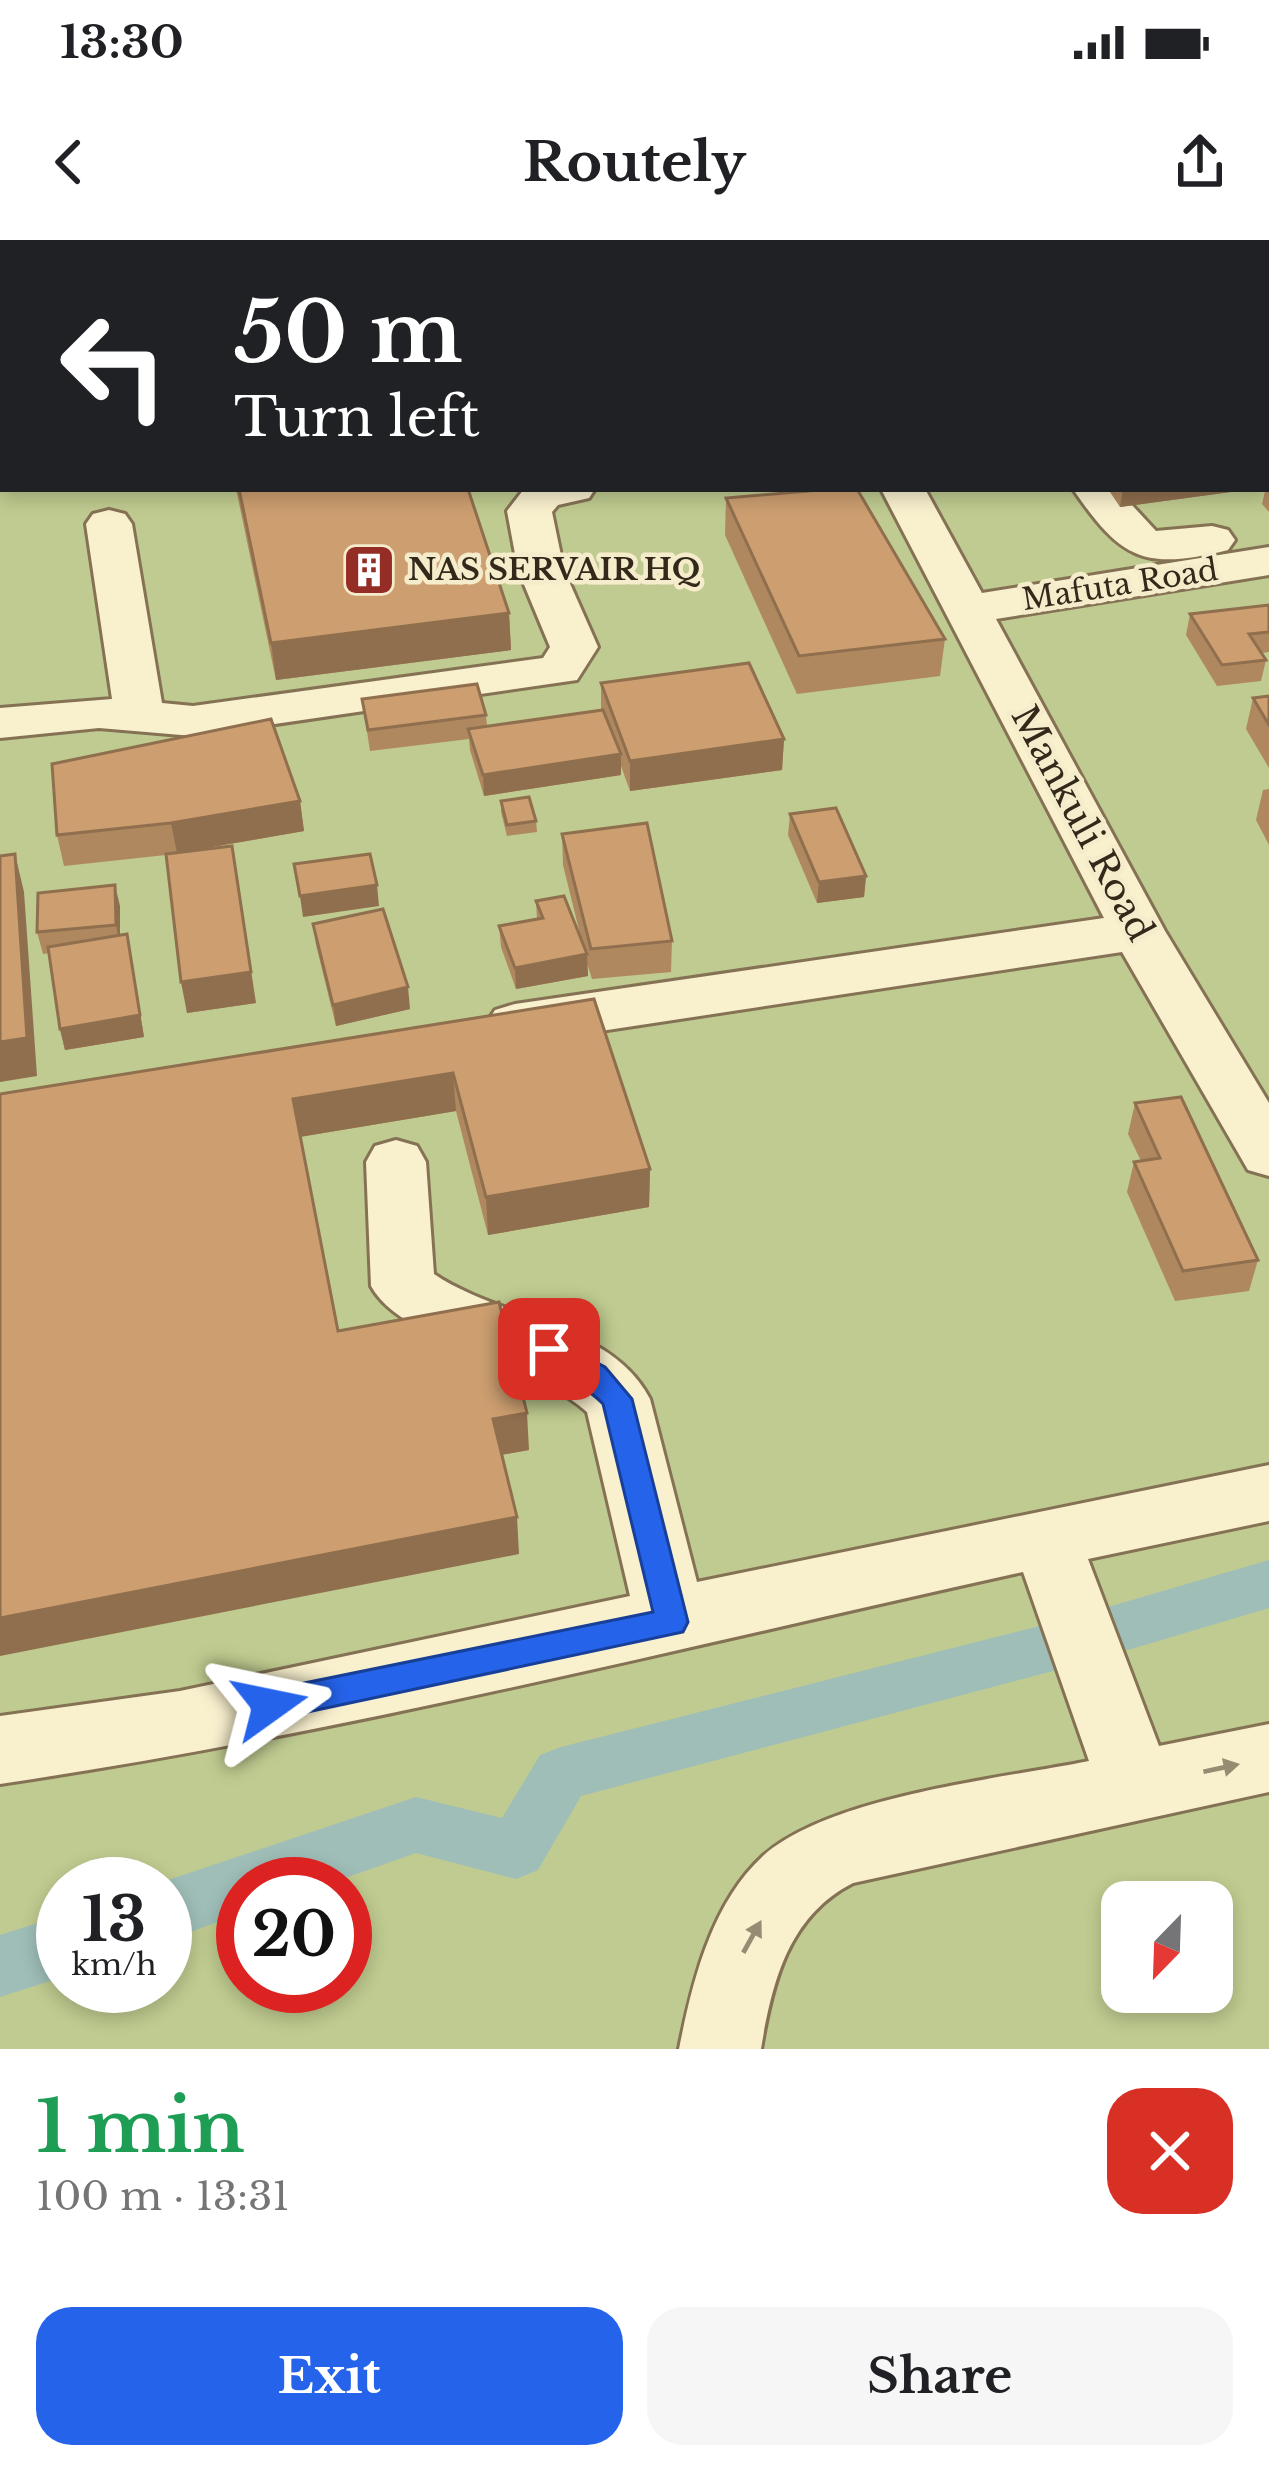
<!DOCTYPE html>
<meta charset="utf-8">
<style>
:root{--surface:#fff;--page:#f6f6f6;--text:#202124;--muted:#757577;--accent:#2563eb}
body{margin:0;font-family:"Libre Baskerville",serif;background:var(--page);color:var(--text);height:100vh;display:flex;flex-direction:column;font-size:45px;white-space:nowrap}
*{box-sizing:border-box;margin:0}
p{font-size:39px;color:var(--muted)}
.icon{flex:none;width:66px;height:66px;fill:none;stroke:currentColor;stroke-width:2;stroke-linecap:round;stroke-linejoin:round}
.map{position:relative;height:1809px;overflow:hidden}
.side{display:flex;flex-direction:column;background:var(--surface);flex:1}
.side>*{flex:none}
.hud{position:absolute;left:0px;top:0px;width:1269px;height:252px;box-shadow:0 6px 18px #0003;background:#202124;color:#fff;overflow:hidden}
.needle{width:78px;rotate:203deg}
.tools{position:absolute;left:1101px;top:1641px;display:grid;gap:24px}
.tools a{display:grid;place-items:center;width:132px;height:132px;border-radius:24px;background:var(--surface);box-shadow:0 6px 18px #0003;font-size:60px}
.speed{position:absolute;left:36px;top:1617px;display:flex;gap:24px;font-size:60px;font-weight:700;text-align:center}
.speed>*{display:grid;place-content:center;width:156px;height:156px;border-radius:50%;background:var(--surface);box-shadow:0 6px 18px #0003;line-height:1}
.speed small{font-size:30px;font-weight:400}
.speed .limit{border:18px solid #d22;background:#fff;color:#111}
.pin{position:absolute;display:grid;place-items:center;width:102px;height:102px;color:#fff;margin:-51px;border-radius:24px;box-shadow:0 6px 18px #0006}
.me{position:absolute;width:132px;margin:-66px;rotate:78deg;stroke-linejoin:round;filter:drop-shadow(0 0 9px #0008)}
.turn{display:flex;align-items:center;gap:42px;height:252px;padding:0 36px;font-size:54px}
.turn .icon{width:156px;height:156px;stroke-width:2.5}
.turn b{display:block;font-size:84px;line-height:102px}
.round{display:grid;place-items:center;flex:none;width:126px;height:126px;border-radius:36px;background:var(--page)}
.summary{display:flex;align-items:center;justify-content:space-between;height:204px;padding:0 36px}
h1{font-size:72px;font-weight:700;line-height:90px;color:#1e9e55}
.button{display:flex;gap:24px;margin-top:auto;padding:24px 36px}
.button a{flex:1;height:138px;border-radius:36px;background:var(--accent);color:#fff;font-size:48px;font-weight:700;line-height:138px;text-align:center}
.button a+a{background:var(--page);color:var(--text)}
.status{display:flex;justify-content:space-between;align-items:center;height:84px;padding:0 60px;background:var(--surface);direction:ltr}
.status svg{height:33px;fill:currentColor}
header{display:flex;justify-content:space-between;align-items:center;height:156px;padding:0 36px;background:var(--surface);font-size:54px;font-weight:700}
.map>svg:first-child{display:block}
.green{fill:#bfcb90;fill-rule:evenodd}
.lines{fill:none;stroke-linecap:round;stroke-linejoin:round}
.canal{fill:#9fbeb8;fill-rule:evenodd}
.minor-casing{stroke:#857255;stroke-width:6}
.minor{fill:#f9f0ce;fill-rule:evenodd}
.wall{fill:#af8860}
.shaded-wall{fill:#8f6f4e}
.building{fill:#cc9e70;stroke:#8f6f4e;stroke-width:3}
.oneway{fill:#968c74}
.route{fill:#2563eb;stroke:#184099;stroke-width:3}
.labels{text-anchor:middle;stroke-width:9;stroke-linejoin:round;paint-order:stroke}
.far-poi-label{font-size:30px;font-weight:bold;fill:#33291a;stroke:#f5eccb;text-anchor:start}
.far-street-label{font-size:30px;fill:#33291a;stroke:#f5eccb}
.street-label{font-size:36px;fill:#33291a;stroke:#f5eccb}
</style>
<div class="status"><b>13:30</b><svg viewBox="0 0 49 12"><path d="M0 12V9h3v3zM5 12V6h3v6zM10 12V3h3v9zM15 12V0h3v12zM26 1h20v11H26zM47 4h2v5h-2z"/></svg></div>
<header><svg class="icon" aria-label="back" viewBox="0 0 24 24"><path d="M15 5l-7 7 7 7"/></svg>Routely<svg class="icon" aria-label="share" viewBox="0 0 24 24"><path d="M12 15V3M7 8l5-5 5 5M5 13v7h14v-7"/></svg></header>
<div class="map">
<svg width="1269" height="1809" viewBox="0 0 1269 1809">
<rect width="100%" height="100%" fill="#eee3bb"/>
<path class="green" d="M 0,0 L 1269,0 L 1269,1809 L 0,1809 ZM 3,3 L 1266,3 L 1266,249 L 3,249 ZM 63,1644 L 165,1644 L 165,1746 L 63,1746 ZM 243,1644 L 345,1644 L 345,1746 L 243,1746 ZM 1122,1662 L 1212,1662 L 1212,1752 L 1122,1752 Z"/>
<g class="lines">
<g class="canal">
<path d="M 1269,1320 L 1269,1368 L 1128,1410 L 1108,1403 L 1099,1385 L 1108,1367 Z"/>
<path d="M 1052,1383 L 1072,1390 L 1081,1408 L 1072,1426 L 581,1556 L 538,1630 L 516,1639 L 416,1613 L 328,1644 L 243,1644 L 243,1673 L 165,1701 L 165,1644 L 158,1644 L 165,1641 L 416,1557 L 502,1578 L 540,1515 L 561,1507 Z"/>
<path d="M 63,1675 L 63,1737 L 0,1757 L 0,1695 Z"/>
</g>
<g class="minor-casing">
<g id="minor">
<path d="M 736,0 L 774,0 L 776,3 L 738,3 Z"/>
<path d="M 524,249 L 595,249 L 589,258 L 558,265 L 552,272 L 564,330 L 598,407 L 577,440 L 193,496 L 99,488 L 0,498 L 0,468 L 112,459 L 86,284 L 93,274 L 109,270 L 125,274 L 132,284 L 162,463 L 193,466 L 543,418 L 550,407 L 518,330 L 507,271 Z"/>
<path d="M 881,249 L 925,249 L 982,353 L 1269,307 L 1269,335 L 996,379 L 1165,691 L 1269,863 L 1269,936 L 1248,930 L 1122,712 L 515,804 L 495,798 L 486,784 L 495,770 L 515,764 L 1104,678 Z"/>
<path d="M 1073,249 L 1117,249 L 1156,291 L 1212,286 L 1228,290 L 1235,300 L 1228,310 C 1143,331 1121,319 1073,249 Z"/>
<path d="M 396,900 L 417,906 L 426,922 L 434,1034 C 500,1079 611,1083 650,1159 L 697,1342 L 1269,1225 L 1269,1281 L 1088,1319 L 1159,1506 L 1269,1484 L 1269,1552 L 853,1643 C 788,1676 772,1743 761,1809 L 679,1809 C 692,1743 711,1664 763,1616 C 830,1556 1000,1539 1089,1521 L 1023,1332 C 683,1407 346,1493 0,1544 L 0,1476 L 180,1451 L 630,1356 L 587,1172 C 530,1120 402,1103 371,1046 L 366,922 L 375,906 Z"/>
</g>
</g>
<use href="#minor" class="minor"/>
</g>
<g class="wall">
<path d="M 999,0 L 1090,0 L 1092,3 L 1001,3 Z"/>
<path d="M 1101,0 L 1269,0 L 1269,86 L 1266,86 L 1266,3 L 1101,3 Z"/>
<path d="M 1269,235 L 1269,272 L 1262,264 Z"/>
<path d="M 236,249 L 468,249 L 509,373 L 511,410 L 276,440 Z"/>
<path d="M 1108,249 L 1253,249 L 1120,267 Z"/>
<path d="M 726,258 L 945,399 L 940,436 L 797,454 L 725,295 Z"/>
<path d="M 1269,365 L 1269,412 L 1262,413 L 1266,420 L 1261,441 L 1217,446 L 1186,395 L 1190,374 Z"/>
<path d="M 601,443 L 784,499 L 782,530 L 630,551 L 621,526 L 621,535 L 484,556 L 470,510 L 469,499 L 370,511 L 362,459 L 486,475 L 487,486 L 601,470 Z"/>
<path d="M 1269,456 L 1269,528 L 1246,489 L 1253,458 Z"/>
<path d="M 1269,549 L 1269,605 L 1256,580 L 1263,550 Z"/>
<path d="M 300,561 L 304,591 L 196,610 L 256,763 L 187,773 L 166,615 L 64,626 L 57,595 Z"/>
<path d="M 501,561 L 536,581 L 537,592 L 507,596 L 501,572 Z"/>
<path d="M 790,574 L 866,636 L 864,657 L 817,663 L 788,595 Z"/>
<path d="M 562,594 L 672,701 L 671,732 L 592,739 L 587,723 L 588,736 L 516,749 L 501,707 L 499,686 L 537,679 L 536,661 L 582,702 L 563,625 Z"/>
<path d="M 120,666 L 120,695 L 127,694 L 144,797 L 65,810 L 60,789 L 49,713 L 43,714 L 37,692 Z"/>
<path d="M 313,684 L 410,769 L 336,786 L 316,705 Z"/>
<path d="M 594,759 L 650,929 L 649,967 L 488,995 L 456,871 L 300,897 L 338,1091 L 529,1210 L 501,1215 L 519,1314 L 0,854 Z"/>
<path d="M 1135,863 L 1258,1020 L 1249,1051 L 1175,1061 L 1127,952 L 1134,922 L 1141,921 L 1128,894 Z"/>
</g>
<g class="shaded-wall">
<path d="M 1123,249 L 1253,249 L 1120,267 Z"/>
<path d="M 509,373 L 511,410 L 276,440 L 271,403 Z"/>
<path d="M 784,499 L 782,530 L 630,551 L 630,521 Z"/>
<path d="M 621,514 L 621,535 L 484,556 L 483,535 Z"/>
<path d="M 300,561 L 304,591 L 177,613 L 171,583 Z"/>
<path d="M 232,606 L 256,763 L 187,773 L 181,742 Z"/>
<path d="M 15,614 L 24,652 L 37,836 L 0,842 L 0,802 Z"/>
<path d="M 866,636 L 864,657 L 817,663 L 819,642 Z"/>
<path d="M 115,645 L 120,666 L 120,706 L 116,685 Z"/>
<path d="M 377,645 L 379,666 L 303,677 L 300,656 Z"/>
<path d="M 127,694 L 144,797 L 65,810 L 60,789 Z"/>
<path d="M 587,714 L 588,736 L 516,749 L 515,728 Z"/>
<path d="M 408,747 L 410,769 L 336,786 L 333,765 Z"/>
<path d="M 453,833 L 456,871 L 299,897 L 293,859 Z"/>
<path d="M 650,929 L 649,967 L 488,995 L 486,957 Z"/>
<path d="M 527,1173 L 529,1210 L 495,1216 L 493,1179 Z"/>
<path d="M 517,1277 L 519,1314 L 0,1416 L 0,1378 Z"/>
</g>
<g class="building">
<path d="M 1022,0 L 1090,0 L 1092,3 L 1024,3 Z"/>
<path d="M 1114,0 L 1269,0 L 1269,51 L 1266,51 L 1266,3 L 1117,3 Z"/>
<path d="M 239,249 L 468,249 L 509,373 L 271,403 Z"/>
<path d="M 831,249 L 857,249 L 945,399 L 799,416 L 726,258 Z"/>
<path d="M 1269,365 L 1269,392 L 1249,394 L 1266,420 L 1222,425 L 1190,374 Z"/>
<path d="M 749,423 L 784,499 L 630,521 L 601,443 Z"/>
<path d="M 477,444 L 486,475 L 368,490 L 362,459 Z"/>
<path d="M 1269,456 L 1269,485 L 1253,458 Z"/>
<path d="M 603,470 L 621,514 L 483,535 L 468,489 Z"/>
<path d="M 271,479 L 300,561 L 171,583 L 57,595 L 52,524 Z"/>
<path d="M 529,557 L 536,581 L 507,585 L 501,561 Z"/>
<path d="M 836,568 L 866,636 L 819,642 L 790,574 Z"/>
<path d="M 647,583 L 672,701 L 591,709 L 562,594 Z"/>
<path d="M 232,606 L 251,732 L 181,742 L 166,614 Z"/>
<path d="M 15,614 L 27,798 L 0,802 L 0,616 Z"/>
<path d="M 370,614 L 377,645 L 300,656 L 294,624 Z"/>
<path d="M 115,645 L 116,685 L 37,692 L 38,653 Z"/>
<path d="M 564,656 L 587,714 L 515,728 L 499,686 L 543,678 L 536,661 Z"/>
<path d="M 383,669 L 408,747 L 333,765 L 313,684 Z"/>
<path d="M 127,694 L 140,775 L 60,789 L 48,707 Z"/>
<path d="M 594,759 L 650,929 L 486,957 L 453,833 L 293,859 L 338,1091 L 499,1062 L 527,1173 L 493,1179 L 517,1277 L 0,1378 L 0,854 Z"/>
<path d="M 1181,857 L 1258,1020 L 1183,1031 L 1134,922 L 1160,918 L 1135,863 Z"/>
</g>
<defs><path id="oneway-solid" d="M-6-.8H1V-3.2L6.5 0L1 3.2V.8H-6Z" transform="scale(3)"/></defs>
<g class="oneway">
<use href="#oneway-solid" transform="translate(1221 1528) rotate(-12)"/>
<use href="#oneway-solid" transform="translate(752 1697) rotate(-61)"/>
</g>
<path class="route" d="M 549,1098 L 605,1127 L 632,1159 L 688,1382 L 683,1392 L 270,1480 L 258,1476 L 253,1465 L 258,1455 L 270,1450 L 653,1372 L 603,1164 C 584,1143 548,1130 535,1109 L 539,1101 Z"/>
<defs>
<g id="building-square" transform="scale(2.7)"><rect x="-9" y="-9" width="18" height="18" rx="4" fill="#942d25" stroke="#f5eccb"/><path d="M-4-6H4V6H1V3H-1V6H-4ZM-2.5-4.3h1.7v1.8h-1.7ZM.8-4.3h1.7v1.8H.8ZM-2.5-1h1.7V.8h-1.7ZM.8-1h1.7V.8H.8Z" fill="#fff"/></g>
</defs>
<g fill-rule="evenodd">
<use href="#building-square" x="369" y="330"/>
</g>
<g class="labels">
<g class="far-poi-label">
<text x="408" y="340">NAS SERVAIR HQ</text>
</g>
<g class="far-street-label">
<text transform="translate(1120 345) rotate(-9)" y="10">Mafuta Road</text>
</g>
<g class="street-label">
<text transform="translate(1083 583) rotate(62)" y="13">Mankuli Road</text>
</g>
</g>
</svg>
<div class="tools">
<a><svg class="needle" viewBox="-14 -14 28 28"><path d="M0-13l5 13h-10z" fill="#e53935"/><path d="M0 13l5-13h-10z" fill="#757577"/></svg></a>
</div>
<div class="speed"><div>13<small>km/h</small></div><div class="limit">20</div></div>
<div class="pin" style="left:549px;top:1109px;background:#d93025"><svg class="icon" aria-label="arrive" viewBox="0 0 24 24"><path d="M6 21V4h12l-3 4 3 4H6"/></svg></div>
<svg class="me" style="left:270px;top:1465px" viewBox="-20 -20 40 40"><path d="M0-17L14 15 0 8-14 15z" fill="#2563eb" stroke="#fff" stroke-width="4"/></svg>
<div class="hud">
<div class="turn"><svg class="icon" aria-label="left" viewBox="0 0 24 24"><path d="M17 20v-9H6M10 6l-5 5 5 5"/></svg><div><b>50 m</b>Turn left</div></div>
</div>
</div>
<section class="side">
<div class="summary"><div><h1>1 min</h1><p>100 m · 13:31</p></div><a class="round" style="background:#d93025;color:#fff"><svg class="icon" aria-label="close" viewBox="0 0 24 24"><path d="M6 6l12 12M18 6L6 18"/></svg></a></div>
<div class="button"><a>Exit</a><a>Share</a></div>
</section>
